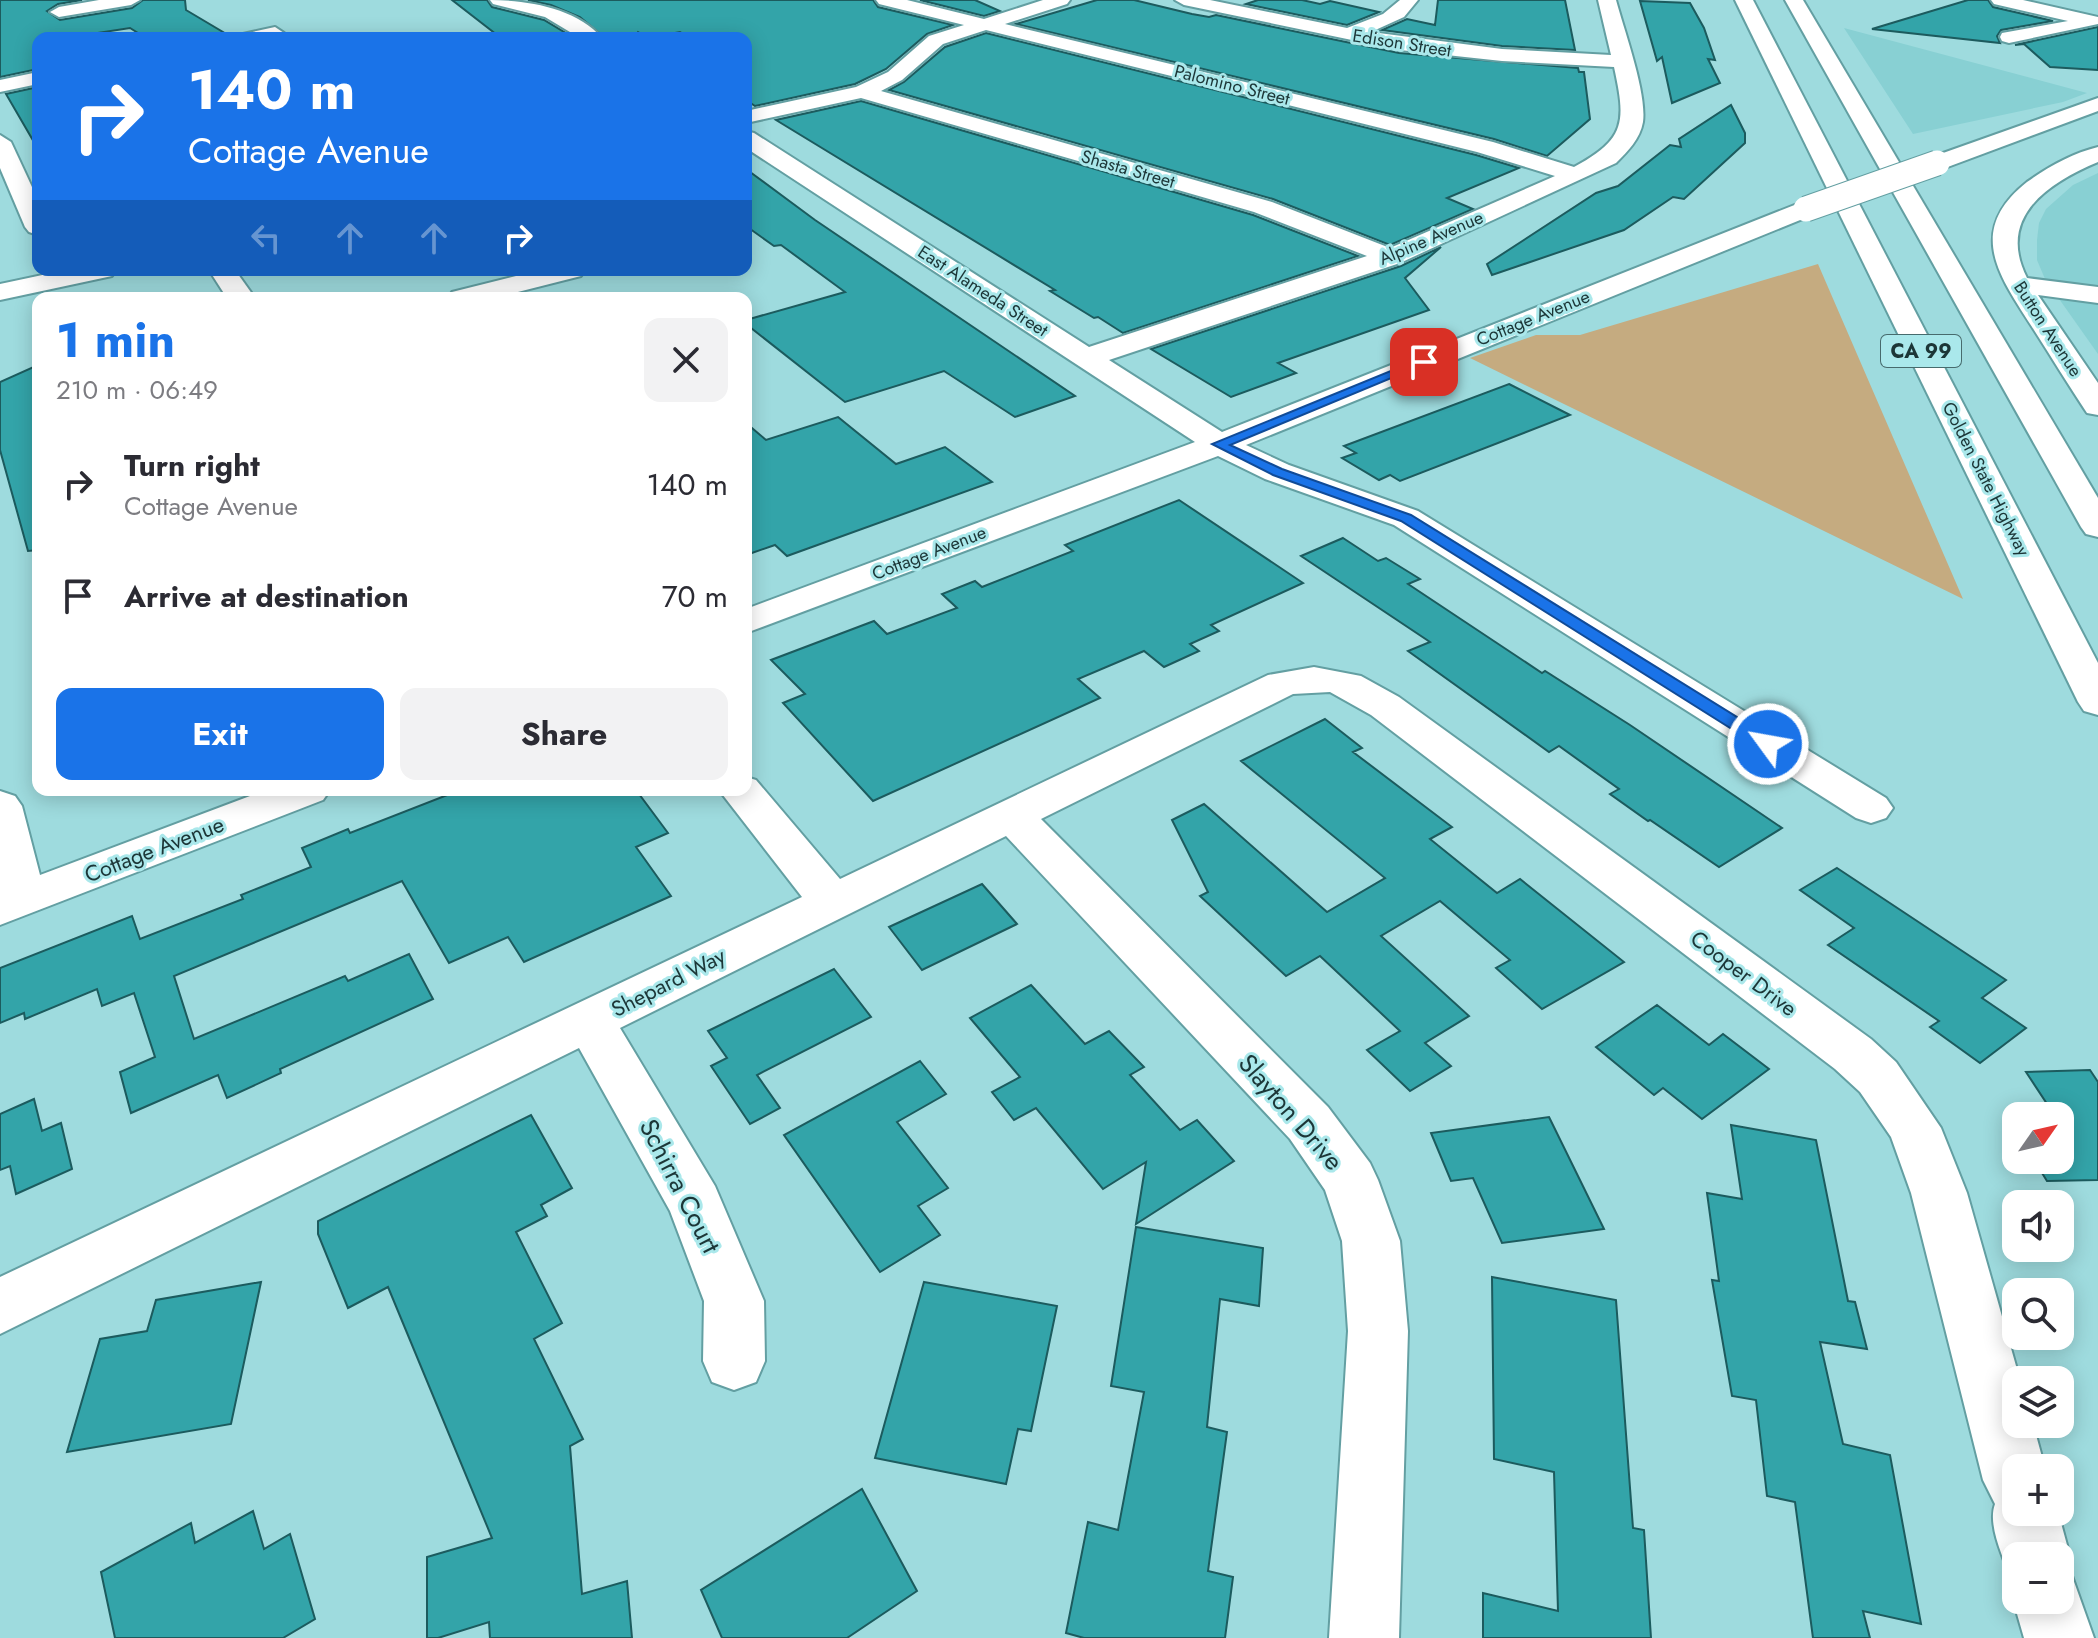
<!DOCTYPE html>
<meta charset="utf-8">
<style>
:root{--surface:#fff;--page:#f2f2f3;--text:#2b2b33;--muted:#7c7c81;--accent:#1a73e8}
body{margin:0;font-family:Jost,sans-serif;background:var(--page);color:var(--text);height:100vh;display:flex;flex-direction:column;font-size:30px;white-space:nowrap}
*{box-sizing:border-box;margin:0}
p{font-size:26px;color:var(--muted)}
.icon{flex:none;width:44px;height:44px;fill:none;stroke:currentColor;stroke-width:2;stroke-linecap:round;stroke-linejoin:round}
.map{position:relative;flex:1;overflow:hidden}
.panel{position:absolute;left:32px;top:292px;width:720px;height:504px;display:flex;flex-direction:column;background:var(--surface);border-radius:16px;box-shadow:0 4px 20px #0003}
.panel>*{flex:none}
.hud{position:absolute;left:32px;top:32px;width:720px;height:244px;border-radius:16px;box-shadow:0 4px 20px #0003;background:#1a73e8;color:#fff;overflow:hidden}
.needle{width:52px;rotate:56deg}
.buttons{position:absolute;left:2002px;top:1102px;display:grid;gap:16px}
.buttons a{display:grid;place-items:center;width:72px;height:72px;border-radius:16px;background:var(--surface);box-shadow:0 4px 20px #0003;font-size:40px}
.pin{position:absolute;display:grid;place-items:center;width:68px;height:68px;color:#fff;margin:-34px;border-radius:16px;box-shadow:0 4px 12px #0006}
.me{position:absolute;width:88px;margin:-44px;rotate:302deg;stroke-linejoin:round;filter:drop-shadow(0 0 6px #0008)}
.turn{display:flex;align-items:center;gap:28px;height:168px;padding:0 24px;font-size:36px}
.turn .icon{width:104px;height:104px;stroke-width:2.5}
.turn b{display:block;font-size:56px;line-height:68px}
.lanes{display:flex;align-items:center;height:76px;padding:0 24px;background:#0003;justify-content:center;gap:40px;direction:ltr}
.lanes .off{opacity:.35}
.round{display:grid;place-items:center;flex:none;width:84px;height:84px;border-radius:16px;background:var(--page)}
.summary{display:flex;align-items:center;justify-content:space-between;height:136px;padding:0 24px}
h1{font-size:48px;font-weight:700;line-height:60px;color:var(--accent)}
.cta{display:flex;gap:16px;margin-top:auto;padding:16px 24px}
.cta a{flex:1;height:92px;border-radius:16px;background:var(--accent);color:#fff;font-size:32px;font-weight:700;line-height:92px;text-align:center}
.cta a+a{background:var(--page);color:var(--text)}
ul{padding:0;list-style:none}
li{display:flex;align-items:center;gap:24px;height:112px;padding:0 24px}
li div{flex:1}
li b{display:block;font-size:30px}
li em{font-style:normal}
.map>svg:first-child{display:block}
.built{fill:#88d0d3}
.green{fill:#c5ab80}
.building{fill:#33a4a9;stroke:#1c5b5e;stroke-width:2}
.lines{fill:none;stroke-linecap:round;stroke-linejoin:round}
.minor-casing{stroke:#639fa2;stroke-width:4}
.highway-casing{stroke:#639fa2;stroke-width:4}
.minor{fill:#fff;fill-rule:evenodd}
.highway{fill:#fff;fill-rule:evenodd}
.minor-bridge-casing{stroke:#639fa2;stroke-width:27;stroke-linecap:butt}
.minor-bridge{stroke:#fff;stroke-width:25}
.route{fill:#1a73e8;stroke:#114b97;stroke-width:2}
.labels{text-anchor:middle;stroke-width:6;stroke-linejoin:round;paint-order:stroke}
.far-street-label{font-size:18px;fill:#1c3637;stroke:#aae8eb}
.shield{fill:#aae8eb;stroke:#476b6d;stroke-width:2}
.shield-label{font-size:20px;font-weight:bold;fill:#1c3637}
.street-label{font-size:22px;fill:#1c3637;stroke:#aae8eb}
.near-street-label{font-size:26px;fill:#1c3637;stroke:#aae8eb}
</style>
<div class="map">
<svg width="2098" height="1638" viewBox="0 0 2098 1638">
<rect width="100%" height="100%" fill="#9edbde"/>
<g class="built">
<path d="M 1844,28 L 2072,89 L 2087,93 L 2063,102 L 1913,134 Z"/>
<path d="M 2098,173 L 2098,354 L 2045,279 L 2037,260 L 2037,240 L 2039,223 L 2046,209 L 2073,185 Z"/>
</g>
<path class="green" d="M 1818,264 L 1963,599 L 1470,358 L 1536,335 L 1580,335 Z"/>
<g class="building">
<path d="M 0,0 L 82,0 L 58,4 L 47,11 L 60,20 L 132,8 L 143,0 L 185,0 L 186,10 L 233,38 L 146,38 L 130,28 L 65,38 L 38,38 L 38,69 L 0,77 Z"/>
<path d="M 452,0 L 487,0 L 492,7 L 544,20 L 574,38 L 501,38 Z"/>
<path d="M 528,0 L 873,0 L 878,7 L 953,25 L 927,34 L 886,69 L 855,84 L 755,106 L 746,100 L 746,38 L 690,38 L 680,32 L 648,38 L 638,32 L 634,38 L 605,38 L 580,17 L 551,5 Z"/>
<path d="M 920,0 L 975,0 L 1000,11 L 984,16 Z"/>
<path d="M 1097,0 L 1134,0 L 1192,14 L 1209,17 L 1216,15 L 1399,53 L 1578,68 L 1579,72 L 1584,72 L 1590,119 L 1547,156 L 1494,139 L 1016,24 Z"/>
<path d="M 1258,0 L 1302,0 L 1320,4 L 1330,1 L 1379,12 L 1347,25 L 1246,4 Z"/>
<path d="M 1438,0 L 1565,0 L 1575,50 L 1502,46 L 1382,30 L 1407,19 L 1435,25 Z"/>
<path d="M 1968,0 L 1988,0 L 1993,7 L 2053,21 L 2001,30 L 1997,36 L 2000,43 L 1872,29 Z"/>
<path d="M 1640,1 L 1690,3 L 1704,28 L 1715,60 L 1708,59 L 1720,83 L 1672,103 L 1662,57 L 1657,61 Z"/>
<path d="M 2098,27 L 2098,70 L 2050,67 L 2024,44 L 2015,45 Z"/>
<path d="M 986,33 L 1476,155 L 1519,168 L 1447,198 L 1473,209 L 1390,245 L 1273,199 L 889,90 L 904,82 L 945,47 Z"/>
<path d="M 38,87 L 38,149 L 6,94 Z"/>
<path d="M 861,101 L 1253,215 L 1358,256 L 1123,333 L 1098,317 L 1094,318 L 1050,291 L 1055,290 L 776,120 Z"/>
<path d="M 1731,105 L 1745,133 L 1745,143 L 1684,199 L 1673,197 L 1624,230 L 1492,275 L 1487,264 L 1596,193 L 1618,186 L 1670,145 L 1681,147 L 1679,139 Z"/>
<path d="M 746,169 L 815,220 L 1075,396 L 1015,417 L 944,371 L 845,402 L 746,324 L 746,320 L 845,292 L 781,245 L 774,246 L 746,226 Z"/>
<path d="M 1441,247 L 1405,278 L 1429,310 L 1278,363 L 1296,373 L 1231,397 L 1151,349 L 1401,266 Z"/>
<path d="M 38,365 L 38,550 L 28,551 L 0,450 L 0,382 Z"/>
<path d="M 1509,384 L 1570,415 L 1400,481 L 1390,475 L 1379,480 L 1342,458 L 1356,453 L 1344,446 Z"/>
<path d="M 838,417 L 896,464 L 945,447 L 992,482 L 787,556 L 775,545 L 746,555 L 746,423 L 766,440 Z"/>
<path d="M 1179,500 L 1303,583 L 1211,625 L 1219,631 L 1190,644 L 1199,651 L 1164,667 L 1144,651 L 1078,679 L 1100,698 L 873,801 L 783,703 L 805,694 L 771,660 L 874,621 L 887,634 L 957,608 L 942,594 L 975,581 L 982,587 L 1073,551 L 1065,545 Z"/>
<path d="M 1343,538 L 1378,561 L 1386,558 L 1420,579 L 1408,584 L 1542,673 L 1545,671 L 1630,725 L 1782,828 L 1719,867 L 1650,820 L 1648,821 L 1610,794 L 1619,789 L 1559,746 L 1549,752 L 1408,651 L 1430,642 L 1301,556 Z"/>
<path d="M 1325,719 L 1362,748 L 1353,752 L 1452,827 L 1430,839 L 1497,893 L 1520,879 L 1624,962 L 1542,1009 L 1496,968 L 1510,960 L 1440,901 L 1381,936 L 1469,1016 L 1425,1043 L 1451,1066 L 1410,1091 L 1367,1050 L 1400,1031 L 1320,956 L 1286,976 L 1200,896 L 1208,892 L 1172,820 L 1204,804 L 1327,912 L 1385,878 L 1241,761 Z"/>
<path d="M 460,790 L 636,790 L 668,833 L 636,847 L 671,896 L 524,962 L 508,937 L 449,963 L 402,881 L 174,976 L 194,1039 L 345,976 L 348,981 L 409,954 L 433,999 L 280,1069 L 281,1073 L 227,1098 L 218,1075 L 131,1113 L 120,1072 L 155,1057 L 134,993 L 102,1006 L 97,989 L 25,1019 L 24,1013 L 0,1023 L 0,968 L 132,916 L 140,939 L 243,899 L 241,895 L 311,867 L 302,848 L 348,829 L 350,833 Z"/>
<path d="M 1837,868 L 2006,980 L 1982,998 L 2026,1028 L 1980,1063 L 1930,1027 L 1939,1021 L 1828,945 L 1854,928 L 1800,890 Z"/>
<path d="M 982,884 L 1017,924 L 922,970 L 889,927 Z"/>
<path d="M 834,969 L 871,1017 L 757,1075 L 780,1108 L 750,1124 L 711,1066 L 727,1058 L 708,1031 Z"/>
<path d="M 1031,985 L 1085,1044 L 1109,1031 L 1144,1067 L 1130,1075 L 1180,1130 L 1197,1120 L 1234,1161 L 1136,1224 L 1146,1162 L 1103,1189 L 1036,1108 L 1014,1120 L 992,1092 L 1020,1077 L 970,1018 Z"/>
<path d="M 1657,1005 L 1709,1045 L 1723,1034 L 1769,1069 L 1702,1119 L 1663,1088 L 1654,1095 L 1596,1047 Z"/>
<path d="M 920,1061 L 946,1094 L 897,1122 L 948,1188 L 918,1206 L 940,1235 L 880,1272 L 784,1135 Z"/>
<path d="M 2090,1070 L 2098,1082 L 2098,1180 L 2047,1181 L 2034,1160 L 2060,1160 L 2060,1127 L 2069,1127 L 2060,1120 L 2060,1116 L 2055,1116 L 2026,1072 Z"/>
<path d="M 34,1099 L 42,1131 L 61,1123 L 72,1169 L 16,1194 L 10,1166 L 0,1170 L 0,1114 Z"/>
<path d="M 531,1115 L 572,1188 L 541,1205 L 547,1216 L 516,1232 L 562,1323 L 534,1339 L 583,1439 L 570,1446 L 582,1594 L 627,1581 L 632,1638 L 490,1638 L 489,1622 L 438,1638 L 427,1638 L 427,1557 L 492,1538 L 388,1287 L 348,1308 L 318,1234 L 318,1221 Z"/>
<path d="M 1549,1117 L 1604,1229 L 1502,1243 L 1473,1178 L 1451,1181 L 1431,1133 Z"/>
<path d="M 1731,1125 L 1816,1140 L 1848,1301 L 1855,1302 L 1867,1349 L 1820,1342 L 1843,1444 L 1890,1455 L 1921,1624 L 1863,1611 L 1870,1638 L 1813,1638 L 1795,1502 L 1767,1496 L 1756,1400 L 1732,1396 L 1712,1280 L 1719,1281 L 1707,1193 L 1742,1199 Z"/>
<path d="M 1136,1227 L 1263,1248 L 1259,1306 L 1220,1299 L 1207,1427 L 1227,1432 L 1208,1571 L 1233,1577 L 1225,1638 L 1084,1638 L 1066,1633 L 1088,1522 L 1118,1530 L 1144,1392 L 1111,1386 Z"/>
<path d="M 1492,1277 L 1616,1300 L 1633,1528 L 1644,1530 L 1651,1638 L 1483,1638 L 1483,1593 L 1558,1611 L 1554,1472 L 1494,1459 Z"/>
<path d="M 261,1282 L 231,1424 L 67,1452 L 100,1339 L 147,1331 L 156,1300 Z"/>
<path d="M 924,1282 L 1057,1306 L 1031,1431 L 1018,1429 L 1006,1484 L 875,1458 Z"/>
<path d="M 862,1489 L 917,1591 L 847,1638 L 722,1638 L 701,1590 Z"/>
<path d="M 253,1511 L 264,1549 L 290,1534 L 315,1619 L 283,1638 L 115,1638 L 101,1572 L 191,1523 L 195,1543 Z"/>
</g>
<g class="lines">
<g class="minor-casing">
<g id="minor">
<path d="M 99,0 L 140,0 L 131,5 L 59,17 L 50,12 L 59,7 Z"/>
<path d="M 490,0 C 527,0 577,8 602,38 L 580,38 L 545,17 L 493,4 Z"/>
<path d="M 876,0 L 907,0 L 984,19 L 1043,0 L 1070,0 L 1067,4 L 1005,24 L 1493,142 L 1574,167 C 1626,139 1626,122 1614,67 L 1502,61 L 1400,50 L 1184,5 L 1175,0 L 1210,0 L 1347,28 L 1383,14 L 1400,0 L 1418,0 L 1404,17 L 1371,32 L 1502,49 L 1611,55 L 1598,0 L 1616,0 C 1624,30 1647,93 1643,122 C 1640,139 1628,151 1616,163 L 1400,263 L 1109,360 L 1222,432 L 1797,204 L 1815,204 L 1818,209 L 1815,214 L 1246,445 L 1289,465 L 1418,511 L 1886,798 L 1893,808 L 1886,818 L 1871,823 L 1856,818 L 1394,525 L 1265,479 L 1218,456 L 746,633 L 746,609 L 1195,442 L 746,148 L 746,131 L 754,133 L 1089,347 L 1367,256 L 1254,212 L 861,98 L 746,123 L 746,111 L 856,87 L 888,72 L 929,36 L 964,25 L 879,4 ZM 986,30 L 1477,152 L 1555,176 L 1390,248 L 1272,202 L 881,91 L 902,80 L 943,44 Z"/>
<path d="M 1991,0 L 2023,0 L 2098,17 L 2098,24 L 2009,43 L 2002,41 L 2000,37 L 2002,33 L 2068,21 L 1994,4 Z"/>
<path d="M 275,27 L 284,33 L 282,37 L 241,38 L 243,34 Z"/>
<path d="M 38,72 L 38,84 L 0,92 L 0,80 Z"/>
<path d="M 2098,98 L 2098,111 L 1945,168 L 1929,168 L 1926,163 L 1929,158 Z"/>
<path d="M 0,135 L 11,142 L 38,200 L 38,235 L 29,232 L 25,227 L 0,168 Z"/>
<path d="M 2098,147 L 2098,162 C 2048,183 1996,217 2027,278 L 2098,287 L 2098,303 L 2038,295 L 2098,383 L 2098,415 L 2087,413 C 2069,386 2052,358 2034,330 C 2001,278 1964,232 2027,182 C 2048,167 2073,153 2098,147 Z"/>
<path d="M 66,270 L 116,270 L 112,276 L 0,300 L 0,284 Z"/>
<path d="M 209,270 L 235,270 L 255,298 L 227,298 Z"/>
<path d="M 540,270 L 585,270 L 581,276 L 494,298 L 448,298 L 452,292 Z"/>
<path d="M 1314,667 L 1361,676 L 1399,697 L 1871,1039 L 1896,1062 L 1941,1128 L 1967,1193 L 2020,1380 L 2016,1380 L 2016,1424 L 2033,1424 L 2045,1468 L 2016,1468 L 2016,1512 L 2058,1512 L 2070,1556 L 2063,1572 L 2072,1576 L 2094,1638 L 2024,1638 L 2013,1600 L 2016,1594 L 2016,1600 L 2060,1600 L 2060,1556 L 2016,1556 L 2016,1582 L 2012,1580 C 2004,1560 1987,1525 1995,1504 L 1983,1480 L 1911,1193 L 1891,1137 L 1860,1092 L 1835,1069 L 1371,715 L 1330,692 L 1293,694 L 1041,819 L 1328,1107 L 1370,1163 L 1378,1180 L 1400,1241 L 1408,1331 L 1399,1638 L 1329,1638 L 1348,1331 L 1342,1241 L 1325,1190 L 1290,1139 L 1006,836 L 620,1028 L 715,1186 L 764,1301 L 765,1361 L 756,1382 L 734,1390 L 712,1382 L 703,1361 L 704,1301 L 670,1211 L 579,1048 L 0,1334 L 0,1277 L 802,897 L 719,790 L 746,790 L 746,777 L 756,780 L 840,879 L 1268,675 Z"/>
<path d="M 266,790 L 330,790 L 323,800 L 0,925 L 0,791 L 15,796 L 22,806 L 40,875 Z"/>
</g>
</g>
<g class="highway-casing">
<g id="highway">
<path d="M 1735,0 L 1753,0 L 2098,663 L 2098,715 L 2084,711 L 2078,702 Z"/>
<path d="M 1785,0 L 1803,0 L 2098,498 L 2098,537 L 2086,534 L 2081,527 Z"/>
</g>
</g>
<use href="#minor" class="minor"/>
<use href="#highway" class="highway"/>
<g class="minor-bridge-casing">
<path id="minor-bridge" d="M 1806,209 L 1937,163"/>
</g>
<use href="#minor-bridge" class="minor-bridge"/>
</g>
<path class="route" d="M 1420,359 L 1430,362 L 1230,445 L 1282,469 L 1411,515 L 1774,740 L 1776,744 L 1774,748 L 1762,748 L 1401,521 L 1273,475 L 1212,444 Z"/>
<g class="labels">
<g class="far-street-label">
<text transform="translate(1402 43) rotate(9)" y="6">Edison Street</text>
<text transform="translate(1232 85) rotate(14)" y="6">Palomino Street</text>
<text transform="translate(1128 169) rotate(16)" y="6">Shasta Street</text>
<text transform="translate(1431 238) rotate(-23)" y="6">Alpine Avenue</text>
<text transform="translate(983 291) rotate(33)" y="6">East Alameda Street</text>
<text transform="translate(1533 318) rotate(-22)" y="6">Cottage Avenue</text>
<text transform="translate(2048 329) rotate(57)" y="6">Button Avenue</text>
<text transform="translate(1986 479) rotate(63)" y="6">Golden State Highway</text>
<text transform="translate(929 553) rotate(-21)" y="6">Cottage Avenue</text>
</g>
<rect class="shield" x="1881" y="335" width="80" height="32" rx="6"/>
<g class="shield-label">
<text x="1921" y="358">CA 99</text>
</g>
<g class="street-label">
<text transform="translate(154 849) rotate(-21)" y="8">Cottage Avenue</text>
<text transform="translate(1744 973) rotate(37)" y="8">Cooper Drive</text>
<text transform="translate(668 982) rotate(-27)" y="8">Shepard Way</text>
</g>
<g class="near-street-label">
<text transform="translate(1291 1112) rotate(49)" y="9">Slayton Drive</text>
<text transform="translate(680 1186) rotate(63)" y="9">Schirra Court</text>
</g>
</g>
</svg>
<div class="buttons">
<a><svg class="needle" viewBox="-14 -14 28 28"><path d="M0-13l5 13h-10z" fill="#e53935"/><path d="M0 13l5-13h-10z" fill="#7c7c81"/></svg></a>
<a><svg class="icon" aria-label="sound" viewBox="0 0 24 24"><path d="M4 9h4l5-4v14l-5-4H4zM17 9q2 3 0 6"/></svg></a>
<a><svg class="icon" aria-label="search" viewBox="0 0 24 24"><circle cx="10" cy="10" r="6"/><path d="M15 15l6 6"/></svg></a>
<a><svg class="icon" aria-label="layers" viewBox="0 0 24 24"><path d="M12 4l9 5-9 5-9-5zM3 14l9 5 9-5"/></svg></a>
<a>+</a>
<a>−</a>
</div>
<div class="pin" style="left:1424px;top:362px;background:#d93025"><svg class="icon" aria-label="arrive" viewBox="0 0 24 24"><path d="M6 21V4h12l-3 4 3 4H6"/></svg></div>
<svg class="me" style="left:1768px;top:744px" viewBox="-20 -20 40 40"><circle r="17" fill="#1a73e8" stroke="#fff" stroke-width="3"/><path d="M0-11L8 9 0 5-8 9z" fill="#fff"/></svg>
<div class="hud">
<div class="turn"><svg class="icon" aria-label="right" viewBox="0 0 24 24"><path d="M7 20v-9h11M14 6l5 5-5 5"/></svg><div><b>140 m</b>Cottage Avenue</div></div>
<div class="lanes"><svg class="icon off" aria-label="left" viewBox="0 0 24 24"><path d="M17 20v-9H6M10 6l-5 5 5 5"/></svg><svg class="icon off" aria-label="ahead" viewBox="0 0 24 24"><path d="M12 20V5M6 11l6-6 6 6"/></svg><svg class="icon off" aria-label="ahead" viewBox="0 0 24 24"><path d="M12 20V5M6 11l6-6 6 6"/></svg><svg class="icon" aria-label="right" viewBox="0 0 24 24"><path d="M7 20v-9h11M14 6l5 5-5 5"/></svg></div>
</div>
<section class="panel">
<div class="summary"><div><h1>1 min</h1><p>210 m · 06:49</p></div><a class="round"><svg class="icon" aria-label="close" viewBox="0 0 24 24"><path d="M6 6l12 12M18 6L6 18"/></svg></a></div>
<ul>
<li><svg class="icon" aria-label="right" viewBox="0 0 24 24"><path d="M7 20v-9h11M14 6l5 5-5 5"/></svg><div><b>Turn right</b><p>Cottage Avenue</p></div><em>140 m</em></li>
<li><svg class="icon" aria-label="arrive" viewBox="0 0 24 24"><path d="M6 21V4h12l-3 4 3 4H6"/></svg><div><b>Arrive at destination</b></div><em>70 m</em></li>
</ul>
<div class="cta"><a>Exit</a><a>Share</a></div>
</section>
</div>
